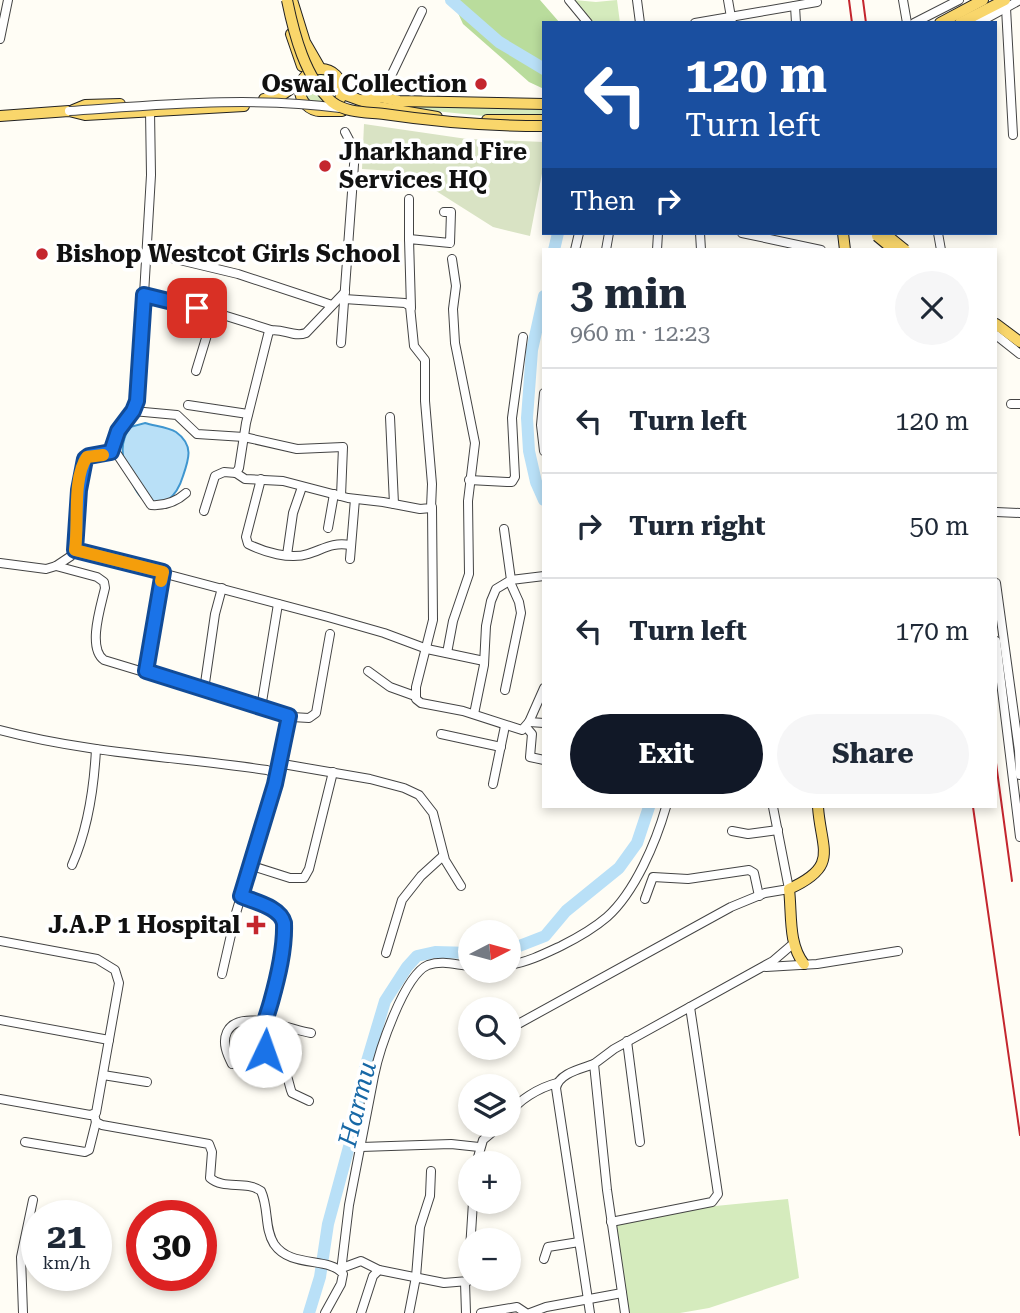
<!DOCTYPE html>
<meta charset="utf-8">
<style>
:root{--surface:#fff;--page:#f6f6f7;--text:#1f2937;--muted:#747a83;--line:#e0e1e3;--accent:#111827}
body{margin:0;font-family:"Roboto Serif",serif;background:var(--page);color:var(--text);height:100vh;display:flex;flex-direction:column;font-size:26px;white-space:nowrap}
*{box-sizing:border-box;margin:0}
p{font-size:23px;color:var(--muted)}
.icon{flex:none;width:38px;height:38px;fill:none;stroke:currentColor;stroke-width:2;stroke-linecap:round;stroke-linejoin:round}
.map{position:relative;flex:1;overflow:hidden}
.details{position:absolute;left:542px;top:248px;width:455px;height:560px;display:flex;flex-direction:column;background:var(--surface);border-radius:0px;box-shadow:0 4px 10px #0003}
.details>*{flex:none}
.top-card{position:absolute;left:542px;top:21px;width:455px;height:214px;border-radius:0px;box-shadow:0 4px 10px #0003;background:#1a4fa0;color:#fff;overflow:hidden}
.needle{width:46px;rotate:84deg}
.fabs{position:absolute;left:458px;top:920px;display:grid;gap:14px}
.fabs a{display:grid;place-items:center;width:63px;height:63px;border-radius:50%;background:var(--surface);box-shadow:0 4px 10px #0003;font-size:35px}
.speed{position:absolute;left:21px;top:1200px;display:flex;gap:14px;font-size:35px;font-weight:700;text-align:center}
.speed>*{display:grid;place-content:center;width:91px;height:91px;border-radius:50%;background:var(--surface);box-shadow:0 4px 10px #0003;line-height:1}
.speed small{font-size:18px;font-weight:400}
.speed .limit{border:10px solid #d22;background:#fff;color:#111}
.pin{position:absolute;display:grid;place-items:center;width:60px;height:60px;color:#fff;margin:-30px;border-radius:14px;box-shadow:0 4px 10px #0006}
.me{position:absolute;width:77px;margin:-38px;rotate:3deg;stroke-linejoin:round;filter:drop-shadow(0 0 5px #0008)}
.turn{display:flex;align-items:center;gap:24px;height:147px;padding:0 28px;font-size:32px}
.turn .icon{width:91px;height:91px;stroke-width:2.5}
.turn b{display:block;font-size:49px;line-height:60px}
.then{display:flex;align-items:center;height:66px;padding:0 28px;background:#0003;gap:14px;font-size:26px}
.round{display:grid;place-items:center;flex:none;width:74px;height:74px;border-radius:37px;background:var(--page)}
.headline{display:flex;align-items:center;justify-content:space-between;height:119px;padding:0 28px}
h1{font-size:42px;font-weight:700;line-height:52px}
.cta{display:flex;gap:14px;margin-top:auto;padding:14px 28px}
.cta a{flex:1;height:80px;border-radius:42px;background:var(--accent);color:#fff;font-size:28px;font-weight:700;line-height:80px;text-align:center}
.cta a+a{background:var(--page);color:var(--text)}
ul{padding:0;list-style:none}
li{display:flex;align-items:center;gap:21px;height:105px;padding:0 28px;border-top:2px solid var(--line)}
li div{flex:1}
li b{display:block;font-size:26px}
li em{font-style:normal}
.map>svg:first-child{display:block}
.green{fill:#d5ebbd}
.forest{fill:#b9dc9c}
.cemetery{fill:#d9e3c4}
.water{fill:#b9e0f7;stroke:#3f96cf;stroke-width:2}
.lines{fill:none;stroke-linecap:round;stroke-linejoin:round}
.river{stroke:#b9e0f7;stroke-width:12}
.minor-casing{stroke:#444;stroke-width:10}
.major-casing{stroke:#222;stroke-width:12}
.minor{stroke:#fff;stroke-width:8}
.major{stroke:#f9d66b;stroke-width:10}
.rail{stroke:#c4262e;stroke-width:2}
.minor-bridge-casing{stroke:#444;stroke-width:10;stroke-linecap:butt}
.major-bridge-casing{stroke:#222;stroke-width:12;stroke-linecap:butt}
.minor-bridge{stroke:#fff;stroke-width:8}
.major-bridge{stroke:#f9d66b;stroke-width:10}
.route-casing{stroke:#114b97;stroke-width:18}
.route{stroke:#1a73e8;stroke-width:12}
.slow{stroke:#f59e0b;stroke-width:12}
.poi-dot{fill:#c4262e;stroke:#fff;stroke-width:2.5}
.labels{text-anchor:middle;stroke-width:7;stroke-linejoin:round;paint-order:stroke}
.poi-label{font-size:24px;font-weight:bold;fill:#111;stroke:#fff;text-anchor:end}
.water-label{font-size:26px;font-style:italic;fill:#1768a6;stroke:#fff}
</style>
<div class="map">
<svg width="1020" height="1313" viewBox="0 0 1020 1313">
<rect width="100%" height="100%" fill="#fffdf5"/>
<g class="green">
<path d="M 574,0 L 596,2 L 617,0 L 620,23 L 592,23 Z"/>
<circle cx="321" cy="89" r="17"/>
<path d="M 411,105 L 544,108 L 544,115 L 484,116 L 415,109 Z"/>
<path d="M 788,1199 L 799,1278 L 709,1308 L 680,1313 L 628,1313 L 615,1221 L 695,1208 Z"/>
</g>
<path class="forest" d="M 452,0 L 540,0 L 560,23 L 544,23 L 544,89 L 529,82 L 463,24 Z"/>
<path class="cemetery" d="M 364,124 L 467,139 L 544,142 L 544,163 L 530,236 L 493,227 L 433,189 L 393,171 L 362,169 Z"/>
<path class="water" d="M 145,423 C 154,426 168,427 176,432 C 194,445 189,459 183,476 C 178,493 161,517 141,497 C 135,491 131,480 128,473 C 121,456 120,442 130,427 Z"/>
<g class="lines">
<g class="river">
<path d="M 451,0 L 499,42 L 544,69"/>
<path d="M 554,250 L 558,233"/>
<path d="M 544,296 L 532,350 L 527,418 L 529,451 L 536,482 L 544,500"/>
<path d="M 509,950 L 545,936 L 566,911 L 619,868 L 637,843 L 649,807"/>
<path d="M 309,1313 L 320,1277 L 328,1224 L 353,1132 L 365,1068 L 385,1001 L 407,967 L 417,956 L 435,952 L 471,953"/>
</g>
<g class="minor-casing">
<g id="minor">
<path d="M 569,0 L 588,23"/>
<path d="M 637,0 L 640,23"/>
<path d="M 728,0 L 732,23"/>
<path d="M 903,0 L 907,23"/>
<path d="M 795,6 L 796,23"/>
<path d="M 1006,8 L 1013,135"/>
<path d="M 695,23 L 817,2"/>
<path d="M 914,23 L 959,0"/>
<path d="M 978,23 L 1020,0"/>
<path d="M 0,39 L 8,0"/>
<path d="M 381,97 L 422,11"/>
<path d="M 409,199 L 409,239"/>
<path d="M 700,233 L 701,250"/>
<path d="M 742,233 L 821,250"/>
<path d="M 938,233 L 941,250"/>
<path d="M 575,250 L 579,233"/>
<path d="M 606,250 L 609,233"/>
<path d="M 657,250 L 658,233"/>
<path d="M 146,252 L 238,274 L 332,305"/>
<path d="M 144,295 L 223,315 L 271,330"/>
<path d="M 411,308 L 409,239 L 450,243 L 451,212 L 444,212"/>
<path d="M 996,335 L 1020,354"/>
<path d="M 341,343 L 355,151 L 345,132"/>
<path d="M 196,371 L 214,312"/>
<path d="M 544,393 L 541,425 L 544,451"/>
<path d="M 1011,404 L 1020,404"/>
<path d="M 188,405 L 248,414"/>
<path d="M 133,411 L 177,415 L 197,434 L 244,437 L 297,449 L 343,447 L 341,496"/>
<path d="M 390,417 L 394,504"/>
<path d="M 113,448 L 151,505 C 165,506 176,502 186,493"/>
<path d="M 236,473 L 245,479 L 283,481 L 348,498 L 383,502 L 420,509 L 431,508 L 432,484 L 425,401 L 425,360 L 414,346 L 410,306 L 405,303 L 344,299"/>
<path d="M 261,479 L 246,537 L 248,544 C 264,552 290,560 308,554 C 324,549 332,542 350,545"/>
<path d="M 469,480 L 507,482 L 512,482 L 515,477 L 512,418 L 523,337"/>
<path d="M 432,507 L 433,620 L 416,687 L 416,699 L 421,703 L 463,711 L 522,730 L 529,722 L 544,688"/>
<path d="M 204,511 L 215,476 L 224,472 L 236,473 L 239,468 L 246,423 L 269,331 C 281,327 293,338 306,333 L 345,292"/>
<path d="M 996,512 L 1020,513"/>
<path d="M 328,528 L 334,494"/>
<path d="M 75,550 L 328,617 L 384,633 L 427,649 L 484,661"/>
<path d="M 287,555 L 293,513 L 302,487"/>
<path d="M 350,559 L 355,499"/>
<path d="M 0,563 L 46,569 L 56,566 L 71,556 L 75,546 L 79,490 L 85,459 L 89,456 L 111,451 L 120,427 L 136,407 L 138,397 L 151,175 L 150,111"/>
<path d="M 56,566 L 97,577 L 104,582 L 105,588 C 101,606 87,648 104,660 L 292,717 L 309,718 L 316,713 L 330,634"/>
<path d="M 511,580 L 544,576"/>
<path d="M 996,583 L 1019,751 L 1020,775"/>
<path d="M 996,641 L 1020,837"/>
<path d="M 447,653 L 453,621 L 469,574 L 468,501 L 475,443 L 455,343 L 453,309 L 456,286 L 452,259"/>
<path d="M 146,671 L 163,572"/>
<path d="M 368,671 L 390,687 L 415,696"/>
<path d="M 204,690 L 215,614 L 222,588"/>
<path d="M 505,690 L 521,613 L 519,602 L 510,582"/>
<path d="M 261,708 L 278,604"/>
<path d="M 474,714 L 484,665 L 486,626 L 491,601 L 496,589 L 511,580 L 504,529"/>
<path d="M 529,722 L 544,723"/>
<path d="M 526,727 L 532,734 L 530,757 L 544,760"/>
<path d="M 0,730 C 87,753 178,757 267,770 L 274,773 L 275,784 L 236,913 L 222,974"/>
<path d="M 441,734 L 501,747"/>
<path d="M 277,763 L 370,779 L 404,788 L 419,795 L 433,813 L 445,860 L 461,886"/>
<path d="M 276,767 L 289,716"/>
<path d="M 493,784 L 505,726"/>
<path d="M 732,831 L 748,834 L 778,830"/>
<path d="M 72,865 C 88,829 94,788 96,749"/>
<path d="M 249,865 L 290,878 L 304,878 L 309,869 L 333,772"/>
<path d="M 241,896 L 272,909 L 283,918 C 288,946 277,979 270,1005 C 266,1018 260,1029 262,1043 C 265,1058 279,1060 285,1072 C 289,1079 289,1086 292,1093 L 309,1101"/>
<path d="M 645,899 L 653,877 L 688,879 L 749,870 L 754,873 L 759,896"/>
<path d="M 0,941 L 97,959 L 115,970 L 119,983 L 96,1113 L 90,1115 L 0,1099"/>
<path d="M 386,953 L 402,900 L 421,876 L 443,856"/>
<path d="M 509,965 C 528,962 544,954 561,946 C 577,938 593,929 607,917 C 635,892 656,842 666,807"/>
<path d="M 766,967 L 817,964 L 898,951"/>
<path d="M 0,1020 L 109,1040"/>
<path d="M 509,1029 L 731,907 L 765,893 L 789,889 L 773,807"/>
<path d="M 627,1041 L 640,1142"/>
<path d="M 232,1064 C 227,1054 222,1043 227,1032 C 239,1007 291,1030 311,1033"/>
<path d="M 103,1075 L 147,1082"/>
<path d="M 94,1114 L 96,1122 L 102,1125 L 209,1144 L 212,1152 L 210,1178 C 224,1190 246,1180 261,1191 C 269,1208 264,1228 274,1244 C 291,1269 329,1256 343,1274 L 341,1284 L 325,1313"/>
<path d="M 509,1116 C 515,1101 541,1087 557,1083"/>
<path d="M 25,1142 L 85,1152 L 89,1150 L 96,1122"/>
<path d="M 361,1147 L 451,1144 L 479,1147"/>
<path d="M 476,1164 L 483,1140 L 501,1125"/>
<path d="M 611,1222 L 712,1202 L 718,1194 L 690,1007"/>
<path d="M 544,1259 L 548,1247 L 579,1242"/>
<path d="M 342,1268 L 361,1261 L 379,1270"/>
<path d="M 341,1271 L 349,1205 L 374,1076 C 379,1051 404,975 428,965 C 443,960 456,965 471,966"/>
<path d="M 465,1282 L 466,1313"/>
<path d="M 23,1313 L 21,1257 L 33,1200"/>
<path d="M 361,1313 L 373,1276 L 379,1270 L 444,1283 L 468,1281 L 473,1202"/>
<path d="M 409,1313 L 416,1277 L 420,1227 L 430,1196 L 431,1171"/>
<path d="M 481,1313 L 517,1307 L 526,1313"/>
<path d="M 530,1313 L 546,1307 L 622,1293"/>
<path d="M 590,1313 L 556,1088 C 559,1073 581,1069 594,1064"/>
<path d="M 625,1313 L 607,1190 L 594,1064 L 614,1049 L 773,961 L 794,943"/>
</g>
</g>
<g class="major-casing">
<g id="major">
<path d="M 292,0 L 305,42 L 320,68"/>
<path d="M 940,23 L 983,0"/>
<path d="M 960,23 L 1005,0"/>
<path d="M 291,34 L 302,66"/>
<circle cx="321" cy="90" r="21"/>
<path d="M 343,94 L 379,107 L 437,117"/>
<path d="M 264,99 L 279,97 L 302,81"/>
<path d="M 363,100 L 381,97 L 399,101 L 544,104"/>
<path d="M 73,110 L 85,105 L 120,104"/>
<path d="M 320,111 L 342,111"/>
<path d="M 0,116 L 69,111 L 85,115 L 244,106"/>
<path d="M 487,120 L 544,120"/>
<path d="M 843,233 L 845,250"/>
<path d="M 996,324 L 1020,342"/>
<path d="M 804,964 C 788,944 792,914 789,889 C 840,866 821,850 818,807"/>
</g>
</g>
<use href="#minor" class="minor"/>
<use href="#major" class="major"/>
<g class="rail">
<path d="M 849,0 L 852,23"/>
<path d="M 863,0 L 866,23"/>
<path d="M 893,233 L 896,250"/>
<path d="M 996,763 L 1012,881"/>
<path d="M 973,807 L 1020,1135"/>
</g>
<g class="minor-bridge-casing">
<path id="minor-bridge" d="M 69,111 C 159,105 250,96 340,108"/>
</g>
<g class="major-bridge-casing">
<g id="major-bridge">
<path d="M 287,0 C 294,34 305,78 332,102 C 346,113 367,112 384,114 C 438,122 490,126 544,126"/>
<path d="M 884,233 L 905,250"/>
<path d="M 877,236 L 894,250"/>
</g>
</g>
<use href="#minor-bridge" class="minor-bridge"/>
<use href="#major-bridge" class="major-bridge"/>
</g>
<g class="lines">
<g class="route-casing">
<path id="route" d="M 197,308 L 144,295 L 137,401 L 133,411 L 118,431 L 111,452 L 89,456 L 85,459 L 79,490 L 75,550 L 163,572 L 146,671 L 289,716 L 275,784 L 241,896 C 255,902 280,907 284,923 C 285,949 278,977 271,1002 C 266,1020 259,1032 265,1051"/>
</g>
<use href="#route" class="route"/>
<path class="slow" d="M 103,455 L 87,457 C 72,478 79,524 75,550 L 163,572 L 161,581"/>
</g>
<g class="poi-dot">
<circle cx="481" cy="84" r="7"/>
<circle cx="325" cy="166" r="7"/>
<circle cx="42" cy="254" r="7"/>
<path d="M252.5 914.5h7v7h7v7h-7v7h-7v-7h-7v-7h7z"/>
</g>
<g class="labels">
<g class="poi-label">
<text x="467" y="92">Oswal Collection</text>
<text x="339" y="160" text-anchor="start">Jharkhand Fire<tspan x="339" dy="28">Services HQ</tspan></text>
<text x="56" y="262" text-anchor="start">Bishop Westcot Girls School</text>
<text x="240" y="933">J.A.P 1 Hospital</text>
</g>
<g class="water-label">
<text transform="translate(357 1104) rotate(-76)" y="9">Harmu</text>
</g>
</g>
</svg>
<div class="fabs">
<a><svg class="needle" viewBox="-14 -14 28 28"><path d="M0-13l5 13h-10z" fill="#e53935"/><path d="M0 13l5-13h-10z" fill="#747a83"/></svg></a>
<a><svg class="icon" aria-label="search" viewBox="0 0 24 24"><circle cx="10" cy="10" r="6"/><path d="M15 15l6 6"/></svg></a>
<a><svg class="icon" aria-label="layers" viewBox="0 0 24 24"><path d="M12 4l9 5-9 5-9-5zM3 14l9 5 9-5"/></svg></a>
<a>+</a>
<a>−</a>
</div>
<div class="speed"><div>21<small>km/h</small></div><div class="limit">30</div></div>
<div class="pin" style="left:197px;top:308px;background:#d93025"><svg class="icon" aria-label="arrive" viewBox="0 0 24 24"><path d="M6 21V4h12l-3 4 3 4H6"/></svg></div>
<svg class="me" style="left:265px;top:1051px" viewBox="-20 -20 40 40"><circle r="19" fill="#fff"/><path d="M0-13L10 11 0 6-10 11z" fill="#1a73e8"/></svg>
<div class="top-card">
<div class="turn"><svg class="icon" aria-label="left" viewBox="0 0 24 24"><path d="M17 20v-9H6M10 6l-5 5 5 5"/></svg><div><b>120 m</b>Turn left</div></div>
<div class="then">Then<svg class="icon" aria-label="right" viewBox="0 0 24 24"><path d="M7 20v-9h11M14 6l5 5-5 5"/></svg></div>
</div>
<section class="details">
<div class="headline"><div><h1>3 min</h1><p>960 m · 12:23</p></div><a class="round"><svg class="icon" aria-label="close" viewBox="0 0 24 24"><path d="M6 6l12 12M18 6L6 18"/></svg></a></div>
<ul>
<li><svg class="icon" aria-label="left" viewBox="0 0 24 24"><path d="M17 20v-9H6M10 6l-5 5 5 5"/></svg><div><b>Turn left</b></div><em>120 m</em></li>
<li><svg class="icon" aria-label="right" viewBox="0 0 24 24"><path d="M7 20v-9h11M14 6l5 5-5 5"/></svg><div><b>Turn right</b></div><em>50 m</em></li>
<li><svg class="icon" aria-label="left" viewBox="0 0 24 24"><path d="M17 20v-9H6M10 6l-5 5 5 5"/></svg><div><b>Turn left</b></div><em>170 m</em></li>
</ul>
<div class="cta"><a>Exit</a><a>Share</a></div>
</section>
</div>
